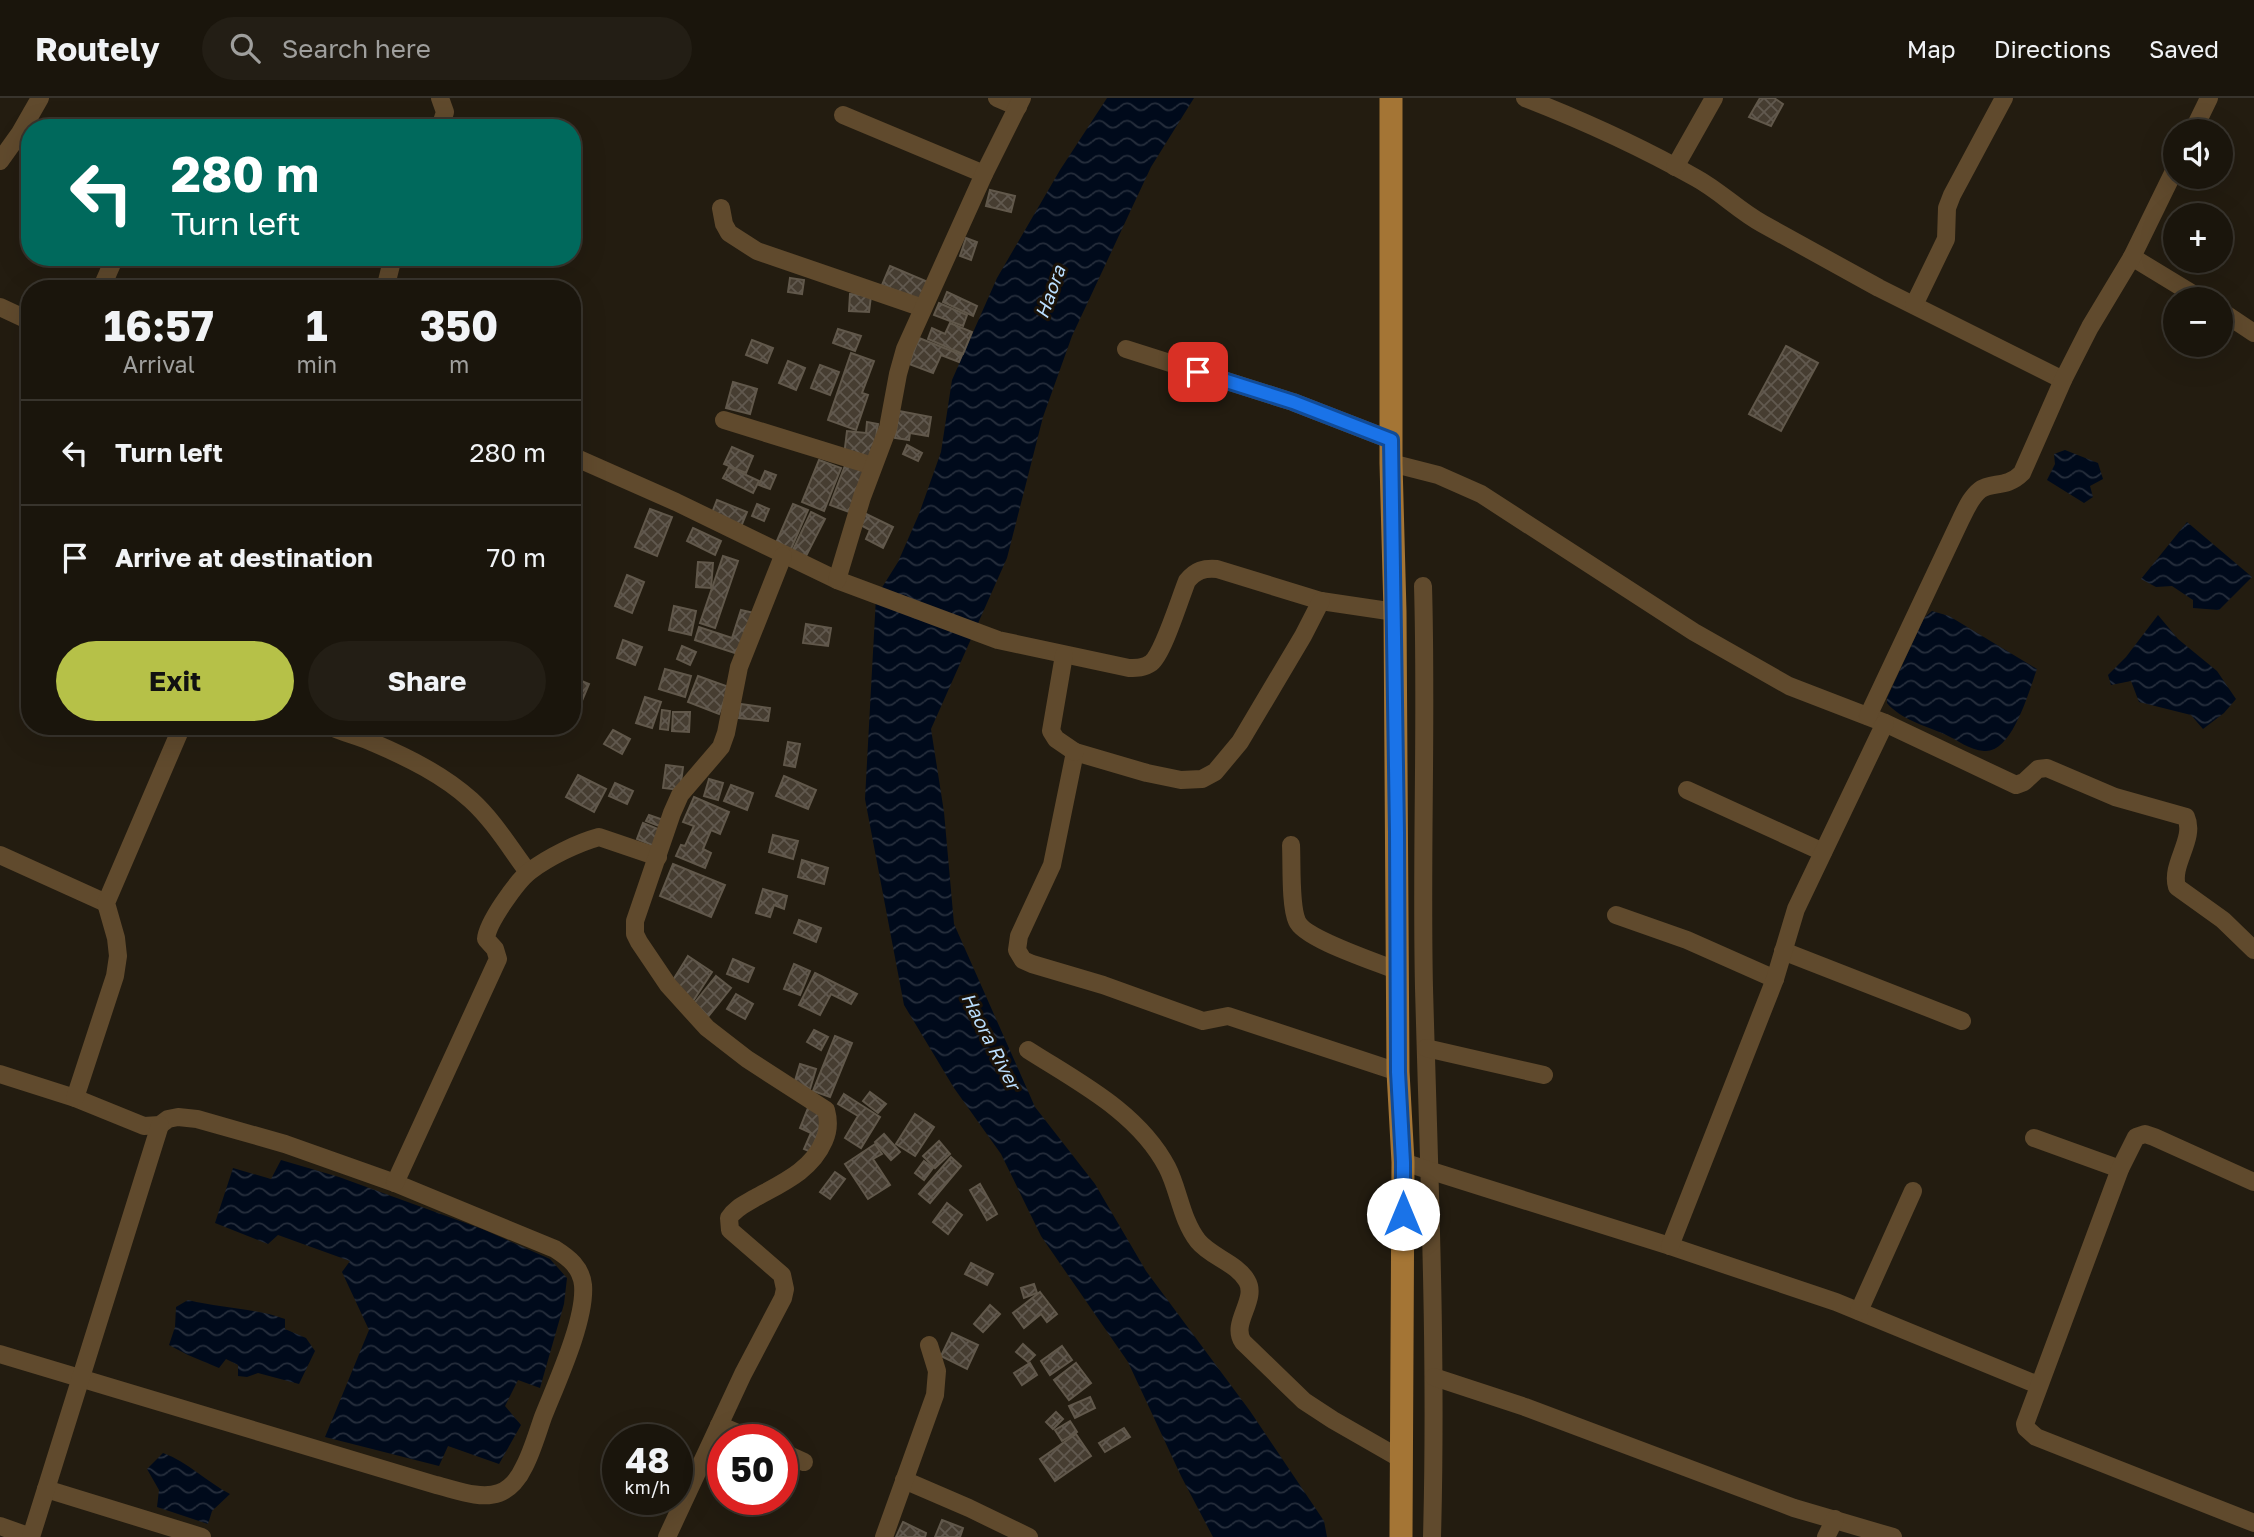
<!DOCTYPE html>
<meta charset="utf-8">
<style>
:root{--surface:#1a150c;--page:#231e15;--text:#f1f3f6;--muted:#9f9f9d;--line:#38342d;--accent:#b6c148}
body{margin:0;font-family:"Golos Text",sans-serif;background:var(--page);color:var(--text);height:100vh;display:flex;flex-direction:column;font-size:26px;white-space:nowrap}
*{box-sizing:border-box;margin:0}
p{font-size:23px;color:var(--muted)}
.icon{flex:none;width:38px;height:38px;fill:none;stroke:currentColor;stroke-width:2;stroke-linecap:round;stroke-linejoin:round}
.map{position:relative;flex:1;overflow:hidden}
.drawer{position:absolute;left:21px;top:182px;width:560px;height:455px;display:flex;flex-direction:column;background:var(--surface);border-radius:28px;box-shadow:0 7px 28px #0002,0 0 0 2px var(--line)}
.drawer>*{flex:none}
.banner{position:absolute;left:21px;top:21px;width:560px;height:147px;border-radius:28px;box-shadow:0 7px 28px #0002,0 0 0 2px var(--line);background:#00695c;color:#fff;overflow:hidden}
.controls{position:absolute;left:2163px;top:21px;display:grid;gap:14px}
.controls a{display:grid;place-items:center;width:70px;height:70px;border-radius:50%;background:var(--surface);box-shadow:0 7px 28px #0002,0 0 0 2px var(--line);font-size:35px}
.speed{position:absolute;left:602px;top:1326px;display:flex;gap:14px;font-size:35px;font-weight:700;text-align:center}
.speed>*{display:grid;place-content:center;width:91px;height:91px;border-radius:50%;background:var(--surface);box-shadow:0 7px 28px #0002,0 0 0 2px var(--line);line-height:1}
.speed small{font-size:18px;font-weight:400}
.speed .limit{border:10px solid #d22;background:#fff;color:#111}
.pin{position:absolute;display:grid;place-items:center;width:60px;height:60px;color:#fff;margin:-30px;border-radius:14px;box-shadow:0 4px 10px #0006}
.me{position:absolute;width:77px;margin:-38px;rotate:0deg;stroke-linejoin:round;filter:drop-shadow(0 0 5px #0008)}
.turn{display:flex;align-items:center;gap:24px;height:147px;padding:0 35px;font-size:32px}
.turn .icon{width:91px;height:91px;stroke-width:2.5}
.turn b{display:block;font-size:49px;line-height:60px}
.eta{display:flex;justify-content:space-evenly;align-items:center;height:119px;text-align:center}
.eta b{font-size:42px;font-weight:700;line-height:49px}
.cta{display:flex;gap:14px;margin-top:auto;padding:14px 35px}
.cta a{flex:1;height:80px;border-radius:42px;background:var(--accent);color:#111;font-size:28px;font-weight:700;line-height:80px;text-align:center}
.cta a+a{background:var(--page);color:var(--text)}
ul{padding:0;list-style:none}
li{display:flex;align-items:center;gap:21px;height:105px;padding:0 35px;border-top:2px solid var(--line)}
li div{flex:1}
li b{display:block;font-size:26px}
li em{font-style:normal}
header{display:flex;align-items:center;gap:42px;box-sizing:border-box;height:98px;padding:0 35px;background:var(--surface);border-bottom:2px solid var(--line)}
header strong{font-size:33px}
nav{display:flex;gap:38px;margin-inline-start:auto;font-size:24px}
.search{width:490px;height:63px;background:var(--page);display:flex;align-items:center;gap:18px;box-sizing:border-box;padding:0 24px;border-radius:38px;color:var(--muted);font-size:26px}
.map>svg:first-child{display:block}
.water{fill:url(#water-waves)}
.building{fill:url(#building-cross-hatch);stroke:#61584b;stroke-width:2}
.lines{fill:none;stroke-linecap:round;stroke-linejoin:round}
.minor{stroke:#604a2d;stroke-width:18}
.major{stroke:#a47535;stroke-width:23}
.route-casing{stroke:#114b97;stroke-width:18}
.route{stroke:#1a73e8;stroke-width:12}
.labels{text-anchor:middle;stroke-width:6;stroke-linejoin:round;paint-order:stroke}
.water-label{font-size:19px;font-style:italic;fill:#badefe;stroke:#1a1208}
</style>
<header>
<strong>Routely</strong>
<div class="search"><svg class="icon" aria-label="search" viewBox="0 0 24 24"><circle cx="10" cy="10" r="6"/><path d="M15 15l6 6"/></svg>Search here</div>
<nav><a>Map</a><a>Directions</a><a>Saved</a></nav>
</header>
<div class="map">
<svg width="2254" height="1439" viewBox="0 0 2254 1439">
<defs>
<pattern id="water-waves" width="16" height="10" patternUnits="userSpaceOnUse" patternTransform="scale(1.75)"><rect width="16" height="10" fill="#000a1b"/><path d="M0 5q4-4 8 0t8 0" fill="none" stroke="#262e3c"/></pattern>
<pattern id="building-cross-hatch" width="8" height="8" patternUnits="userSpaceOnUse" patternTransform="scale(1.75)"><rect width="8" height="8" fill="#463d31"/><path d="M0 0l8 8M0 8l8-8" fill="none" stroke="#61594f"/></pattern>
</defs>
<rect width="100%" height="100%" fill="#231c10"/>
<g class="water">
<path d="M 1107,0 L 1194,0 L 1151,69 L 1072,238 L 1043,319 L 1007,460 L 931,631 L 944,714 L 954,826 L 1035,1009 L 1095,1086 L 1146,1173 L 1250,1313 L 1324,1423 L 1327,1439 L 1213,1439 L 1181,1378 L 1128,1264 L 1041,1138 L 1001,1056 L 954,990 L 904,907 L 865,701 L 876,499 L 898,464 L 919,416 L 941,354 L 952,282 L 997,180 L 1060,72 Z"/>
<path d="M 2065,352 L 2098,365 L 2103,381 L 2090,388 L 2093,399 L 2084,405 L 2047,382 L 2055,366 L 2054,356 Z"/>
<path d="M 2187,424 L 2252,479 L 2219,512 L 2193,510 L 2193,502 L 2172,488 L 2156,489 L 2141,481 Z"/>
<path d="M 1932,513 L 1949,518 L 2037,571 C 2029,593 2012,656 1984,653 C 1969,652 1958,642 1944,636 C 1926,628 1900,621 1887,605 L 1887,600 L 1924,520 Z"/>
<path d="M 2158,517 L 2178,541 L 2217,573 L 2236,601 L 2224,615 L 2203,631 L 2191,617 L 2139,604 L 2131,583 L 2111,587 L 2108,577 L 2126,559 Z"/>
<path d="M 281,1062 L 339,1079 L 482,1131 L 550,1161 L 567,1180 L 564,1206 L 540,1290 L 518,1282 L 505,1308 L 521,1327 L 499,1366 L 448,1348 L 439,1368 L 325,1339 L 369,1232 L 342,1174 L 350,1163 L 278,1137 L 268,1146 L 215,1125 L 233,1070 L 271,1081 Z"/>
<path d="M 188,1202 C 220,1210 254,1210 285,1221 L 285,1231 L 306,1240 L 315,1253 L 299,1286 L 258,1275 L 247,1279 L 238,1278 L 238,1267 L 226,1261 L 219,1270 L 188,1257 L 169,1247 L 175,1229 L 176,1209 Z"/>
<path d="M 163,1355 C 188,1364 207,1384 230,1396 L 212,1413 L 208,1426 L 157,1409 L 159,1392 L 147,1371 Z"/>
</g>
<g class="building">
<path d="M 1760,0 L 1774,0 L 1783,6 L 1771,28 L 1749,19 Z"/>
<path d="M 990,92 L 1015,98 L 1011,114 L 986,108 Z"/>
<path d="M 966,140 L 977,144 L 971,162 L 960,158 Z"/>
<path d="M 890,168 L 928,184 L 921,203 L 882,187 Z"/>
<path d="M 790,180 L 804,182 L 802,196 L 788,194 Z"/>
<path d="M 947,194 L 977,208 L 973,218 L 943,204 Z"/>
<path d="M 850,196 L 871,198 L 869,214 L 849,213 Z"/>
<path d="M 939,205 L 967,217 L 963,228 L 934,217 Z"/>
<path d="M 950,225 L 972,234 L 963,256 L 928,241 L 932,230 L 945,236 Z"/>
<path d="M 838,231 L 861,238 L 855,253 L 833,245 Z"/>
<path d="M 919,240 L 962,257 L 959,264 L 941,257 L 933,275 L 909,266 Z"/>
<path d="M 752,242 L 773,250 L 767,265 L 746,257 Z"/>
<path d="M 1786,248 L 1818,265 L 1781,333 L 1749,316 Z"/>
<path d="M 851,255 L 874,263 L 862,295 L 868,297 L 856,332 L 828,322 Z"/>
<path d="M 788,263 L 805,270 L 796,292 L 779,285 Z"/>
<path d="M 820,267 L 839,274 L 830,297 L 811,290 Z"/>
<path d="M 733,284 L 757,291 L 750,316 L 726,310 Z"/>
<path d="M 899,313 L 931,319 L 928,338 L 910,335 L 909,342 L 895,340 Z"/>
<path d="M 867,324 L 878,326 L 873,362 L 844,358 L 847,333 L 866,335 Z"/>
<path d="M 907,347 L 922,355 L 918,363 L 903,356 Z"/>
<path d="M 732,349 L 753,358 L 746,375 L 724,366 Z"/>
<path d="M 819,362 L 841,370 L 824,413 L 802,404 Z"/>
<path d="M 846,365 L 865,373 L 849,414 L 830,407 Z"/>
<path d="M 729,369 L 759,383 L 753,395 L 723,380 Z"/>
<path d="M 765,373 L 776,377 L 770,391 L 759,387 Z"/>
<path d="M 717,402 L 747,414 L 740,431 L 710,420 Z"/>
<path d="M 757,406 L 769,411 L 764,423 L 752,418 Z"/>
<path d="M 793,406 L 808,412 L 791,451 L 776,445 Z"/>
<path d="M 650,411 L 672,419 L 657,458 L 635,449 Z"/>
<path d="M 811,414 L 825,421 L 805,460 L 792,454 Z"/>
<path d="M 862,414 L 893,429 L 883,450 L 866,441 L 870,432 L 857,425 Z"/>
<path d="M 693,430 L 721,443 L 715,457 L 687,443 Z"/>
<path d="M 723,458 L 738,463 L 715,530 L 700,525 Z"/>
<path d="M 698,464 L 713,465 L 711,490 L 696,489 Z"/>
<path d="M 627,477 L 644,484 L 632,515 L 615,508 Z"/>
<path d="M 674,508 L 696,513 L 691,537 L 669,532 Z"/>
<path d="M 741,512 L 754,515 L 741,557 L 695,542 L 699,529 L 732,540 Z"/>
<path d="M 806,526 L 831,530 L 828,548 L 803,545 Z"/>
<path d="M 623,542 L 642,549 L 635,567 L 617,560 Z"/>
<path d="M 572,546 L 579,548 L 572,566 Z"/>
<path d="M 682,548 L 696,554 L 690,567 L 677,561 Z"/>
<path d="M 665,571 L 691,578 L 685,599 L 659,591 Z"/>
<path d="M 698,578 L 729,589 L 719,616 L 688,604 Z"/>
<path d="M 572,579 L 589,586 L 576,617 L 572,615 Z"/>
<path d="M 645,599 L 661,604 L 652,630 L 636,625 Z"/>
<path d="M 741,606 L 770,610 L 768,623 L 739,620 Z"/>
<path d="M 662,612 L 670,613 L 668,632 L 660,631 Z"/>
<path d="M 673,614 L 690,614 L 689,634 L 672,633 Z"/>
<path d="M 613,632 L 630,641 L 622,656 L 604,646 Z"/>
<path d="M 788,644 L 800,646 L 795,669 L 784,667 Z"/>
<path d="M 666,667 L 683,669 L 680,692 L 663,690 Z"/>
<path d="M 578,677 L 606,691 L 594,714 L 566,699 Z"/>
<path d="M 784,678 L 816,692 L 808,711 L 776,698 Z"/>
<path d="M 709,681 L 723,685 L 718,702 L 704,698 Z"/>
<path d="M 615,685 L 633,693 L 627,706 L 609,698 Z"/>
<path d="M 731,687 L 753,695 L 747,712 L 724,703 Z"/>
<path d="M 694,699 L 729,714 L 720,736 L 711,732 L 703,751 L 711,755 L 705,770 L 676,758 L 681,747 L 685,748 L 694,728 L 683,724 Z"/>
<path d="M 649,717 L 666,723 L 664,730 L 646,723 Z"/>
<path d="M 643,725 L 663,733 L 657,749 L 637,741 Z"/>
<path d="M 773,737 L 798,743 L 793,761 L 769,754 Z"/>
<path d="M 802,762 L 828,770 L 824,786 L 798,779 Z"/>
<path d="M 673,766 L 725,787 L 711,819 L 660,798 Z"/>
<path d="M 763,791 L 787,798 L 784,811 L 774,807 L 770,819 L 756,815 Z"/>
<path d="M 799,822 L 821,830 L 816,844 L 794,835 Z"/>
<path d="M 688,858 L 712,874 L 693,903 L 670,887 Z"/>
<path d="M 733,861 L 754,870 L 748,884 L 727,876 Z"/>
<path d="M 794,866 L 810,873 L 800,897 L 784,891 Z"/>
<path d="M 815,875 L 857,896 L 851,906 L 831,896 L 820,917 L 799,907 Z"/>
<path d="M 716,878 L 731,890 L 707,920 L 692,908 Z"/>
<path d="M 736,896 L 753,906 L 745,921 L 727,911 Z"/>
<path d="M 814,932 L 828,939 L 821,952 L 807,944 Z"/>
<path d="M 835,938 L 852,945 L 830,999 L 813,993 Z"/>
<path d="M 800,966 L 816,971 L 810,991 L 794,986 Z"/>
<path d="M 870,994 L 886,1006 L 878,1015 L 863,1003 Z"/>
<path d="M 844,996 L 880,1019 L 861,1050 L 845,1040 L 858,1018 L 838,1006 Z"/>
<path d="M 808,1010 L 825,1017 L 811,1054 L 804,1051 L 811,1035 L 800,1030 Z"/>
<path d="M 915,1016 L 934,1029 L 915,1058 L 896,1046 Z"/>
<path d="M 884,1036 L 900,1054 L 891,1062 L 875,1044 Z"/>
<path d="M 939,1043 L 950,1056 L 935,1070 L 923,1058 Z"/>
<path d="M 875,1046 L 882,1056 L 873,1061 L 890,1087 L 868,1101 L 845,1066 Z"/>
<path d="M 951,1059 L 961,1068 L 930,1105 L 919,1096 Z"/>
<path d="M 924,1063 L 933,1070 L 924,1082 L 915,1075 Z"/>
<path d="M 835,1074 L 845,1081 L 830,1101 L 820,1094 Z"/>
<path d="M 980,1086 L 997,1116 L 987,1122 L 970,1092 Z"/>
<path d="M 947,1105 L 962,1117 L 948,1136 L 933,1124 Z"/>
<path d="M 971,1165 L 993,1176 L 987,1187 L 965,1176 Z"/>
<path d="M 1034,1186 L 1037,1195 L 1024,1200 L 1021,1190 Z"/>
<path d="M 1040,1194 L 1057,1216 L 1047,1224 L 1041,1216 L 1024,1230 L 1013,1215 Z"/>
<path d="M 990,1207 L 1000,1216 L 983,1234 L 974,1226 Z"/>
<path d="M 952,1235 L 978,1247 L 967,1271 L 941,1258 Z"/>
<path d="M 1023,1246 L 1035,1257 L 1028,1264 L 1016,1254 Z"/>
<path d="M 1062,1248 L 1072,1262 L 1050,1277 L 1041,1263 Z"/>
<path d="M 1030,1265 L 1037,1277 L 1022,1287 L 1014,1275 Z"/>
<path d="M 1076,1265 L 1091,1285 L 1069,1302 L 1054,1282 Z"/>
<path d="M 1090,1299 L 1095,1310 L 1075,1320 L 1069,1308 Z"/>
<path d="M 1056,1314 L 1063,1321 L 1053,1331 L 1046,1324 Z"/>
<path d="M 1070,1323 L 1077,1334 L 1062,1343 L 1055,1332 Z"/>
<path d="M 1124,1330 L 1130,1339 L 1105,1354 L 1099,1345 Z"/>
<path d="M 1076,1336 L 1091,1358 L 1055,1383 L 1040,1361 Z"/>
<path d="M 942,1422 L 963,1430 L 960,1439 L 935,1439 Z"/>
<path d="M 903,1424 L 926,1435 L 925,1439 L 896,1439 Z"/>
</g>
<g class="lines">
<g class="minor">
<path d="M 440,0 L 445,14 L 440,30"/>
<path d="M 997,0 L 1018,9"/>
<path d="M 1525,0 C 1584,23 1641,49 1696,80 C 1720,93 1739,113 1763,126 L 1879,190 L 2063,282"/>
<path d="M 843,17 L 984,76"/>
<path d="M 2193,33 L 2209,0"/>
<path d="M 0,63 L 20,35 L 40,0"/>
<path d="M 1675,69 L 1714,0"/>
<path d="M 721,110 L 724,126 L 729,135 L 757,153 L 923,210"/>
<path d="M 2132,159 L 2201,201"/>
<path d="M 101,191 L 115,159"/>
<path d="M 385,191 L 393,159"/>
<path d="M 1914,207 L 1946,141 L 1947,110 L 1952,97 L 2004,0"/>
<path d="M 0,209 L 30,223"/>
<path d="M 2221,213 L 2254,235"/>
<path d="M 1126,251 L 1293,304 L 1391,342"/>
<path d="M 724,322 L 873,368"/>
<path d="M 572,358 L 676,404 L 837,482 L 998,542 L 1129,570 C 1137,570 1144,570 1151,565 C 1163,556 1180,500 1187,483 C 1196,472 1204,470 1217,471 L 1321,503 L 1395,514"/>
<path d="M 1391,365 L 1438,377 L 1481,396 L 1694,534 L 1789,588 L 1885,625 L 2016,687 L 2024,684 L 2038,671 L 2047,670 L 2115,699 L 2186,719 C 2196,741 2170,766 2177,789 L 2223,822 L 2254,852"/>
<path d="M 837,482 L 862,399 L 888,330 L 898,276 L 905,251 L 984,76 L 1022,0"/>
<path d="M 1423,488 C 1427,622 1421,756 1424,890 C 1429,1073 1437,1256 1432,1439"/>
<path d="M 1321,503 L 1303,538 L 1240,644 L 1215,674 L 1202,681 L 1181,682 L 1147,675 L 1075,654 L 1052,767 L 1019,838 L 1017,852 L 1023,862 L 1032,866 L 1103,887 L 1203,923 L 1228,918 L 1398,974"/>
<path d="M 1064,557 L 1051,633 L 1056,641 L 1075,654"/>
<path d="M 1868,618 L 1961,421 C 1966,411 1971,399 1980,392 C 1992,383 2006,391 2022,375 L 2063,282 L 2090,229 L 2132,159 L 2175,71"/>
<path d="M 329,628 C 343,635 359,638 374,645 C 409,660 443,677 471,702 C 494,723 510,750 528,774"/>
<path d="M 1687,692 L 1823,754"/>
<path d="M 1291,747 C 1292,766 1290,808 1297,823 C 1304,841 1377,864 1398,873"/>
<path d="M 0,757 L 106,805"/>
<path d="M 1616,817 L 1687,842 L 1775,881"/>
<path d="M 1783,853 L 1962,923"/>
<path d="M 1426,950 L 1544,977"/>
<path d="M 1028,952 C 1078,984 1138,1014 1167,1069 C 1179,1092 1181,1121 1198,1143 C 1211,1159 1237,1165 1247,1183 C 1258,1202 1230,1225 1243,1244 L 1304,1303 L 1333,1322 L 1401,1361"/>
<path d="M 0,976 L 75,1000 L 144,1028 L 160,1027 L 168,1021 L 178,1019 L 197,1021 L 285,1046 L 395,1085 L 555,1151 C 569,1160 581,1169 583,1187 C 586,1222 556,1286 543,1319 C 537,1336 532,1354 524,1369 C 519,1380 510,1391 499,1395 C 480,1402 454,1391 436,1387 L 0,1256"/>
<path d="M 75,1000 L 115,878 L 118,858 L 116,840 L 106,805 L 182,628"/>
<path d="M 2034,1040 L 2120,1071"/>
<path d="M 1403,1064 L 1670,1148 L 1836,1204 L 2038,1287"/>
<path d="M 2254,1084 L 2154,1039 L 2145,1036 L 2136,1039 L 2120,1071 L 2025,1326 L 2026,1330 L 2036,1339 L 2254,1425"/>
<path d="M 395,1085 L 498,861 L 495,851 L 486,841 C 487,825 517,783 530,773 C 549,759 577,745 599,739 L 658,759"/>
<path d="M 1670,1148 L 1775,881 L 1796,811 L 1885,625"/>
<path d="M 1859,1213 L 1913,1093"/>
<path d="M 1434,1279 L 1525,1309 L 1794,1410 L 1893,1439"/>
<path d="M 719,1327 L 754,1342"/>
<path d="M 782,1354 L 804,1364"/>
<path d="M 904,1382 L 969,1410 L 1029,1439"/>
<path d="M 46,1391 L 202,1439"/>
<path d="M 0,1428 L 31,1439"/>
<path d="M 31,1439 L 160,1027"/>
<path d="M 667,1439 L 743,1276 L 783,1200 L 785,1191 L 782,1177 L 730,1132 L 729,1120 C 735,1110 745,1106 755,1100 C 782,1085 811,1073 824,1043 C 829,1032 829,1023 826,1012 L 747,961 L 707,930 L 668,887 L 639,844 L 635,836 L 635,823 L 672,715 L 680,697 L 721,649 L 726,635 L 739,569 L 783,458"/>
<path d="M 884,1439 L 935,1297 L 937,1273 L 929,1247"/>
<path d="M 1826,1439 L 1835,1421"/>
</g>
<path class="major" d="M 1391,0 L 1391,365 L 1395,514 L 1398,974 L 1403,1064 L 1401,1439"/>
</g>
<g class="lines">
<g class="route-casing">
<path id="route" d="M 1198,274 L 1293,304 L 1391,342 L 1397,734 L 1398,974 L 1403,1064 L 1403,1116"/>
</g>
<use href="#route" class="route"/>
</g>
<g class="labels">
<g class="water-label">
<text transform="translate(1050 194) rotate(-70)" y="7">Haora</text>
<text transform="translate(991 943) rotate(63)" y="7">Haora River</text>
</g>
</g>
</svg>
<div class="controls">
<a><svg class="icon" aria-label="sound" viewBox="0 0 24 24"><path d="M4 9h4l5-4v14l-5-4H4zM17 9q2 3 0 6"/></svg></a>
<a>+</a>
<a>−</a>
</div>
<div class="speed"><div>48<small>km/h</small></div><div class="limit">50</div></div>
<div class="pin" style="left:1198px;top:274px;background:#d93025"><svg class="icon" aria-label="arrive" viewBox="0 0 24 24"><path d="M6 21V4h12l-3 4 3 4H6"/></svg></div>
<svg class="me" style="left:1403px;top:1116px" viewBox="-20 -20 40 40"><circle r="19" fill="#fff"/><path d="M0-13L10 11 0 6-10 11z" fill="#1a73e8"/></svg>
<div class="banner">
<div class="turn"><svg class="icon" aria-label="left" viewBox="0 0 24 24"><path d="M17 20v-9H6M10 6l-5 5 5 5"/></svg><div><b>280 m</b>Turn left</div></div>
</div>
<section class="drawer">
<div class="eta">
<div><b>16:57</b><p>Arrival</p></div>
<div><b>1</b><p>min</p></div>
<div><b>350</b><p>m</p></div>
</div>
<ul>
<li><svg class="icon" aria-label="left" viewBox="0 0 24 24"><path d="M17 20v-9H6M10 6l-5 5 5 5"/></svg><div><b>Turn left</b></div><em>280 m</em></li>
<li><svg class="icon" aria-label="arrive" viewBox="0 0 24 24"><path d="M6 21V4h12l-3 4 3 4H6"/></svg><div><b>Arrive at destination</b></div><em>70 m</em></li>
</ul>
<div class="cta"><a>Exit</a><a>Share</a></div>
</section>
</div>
